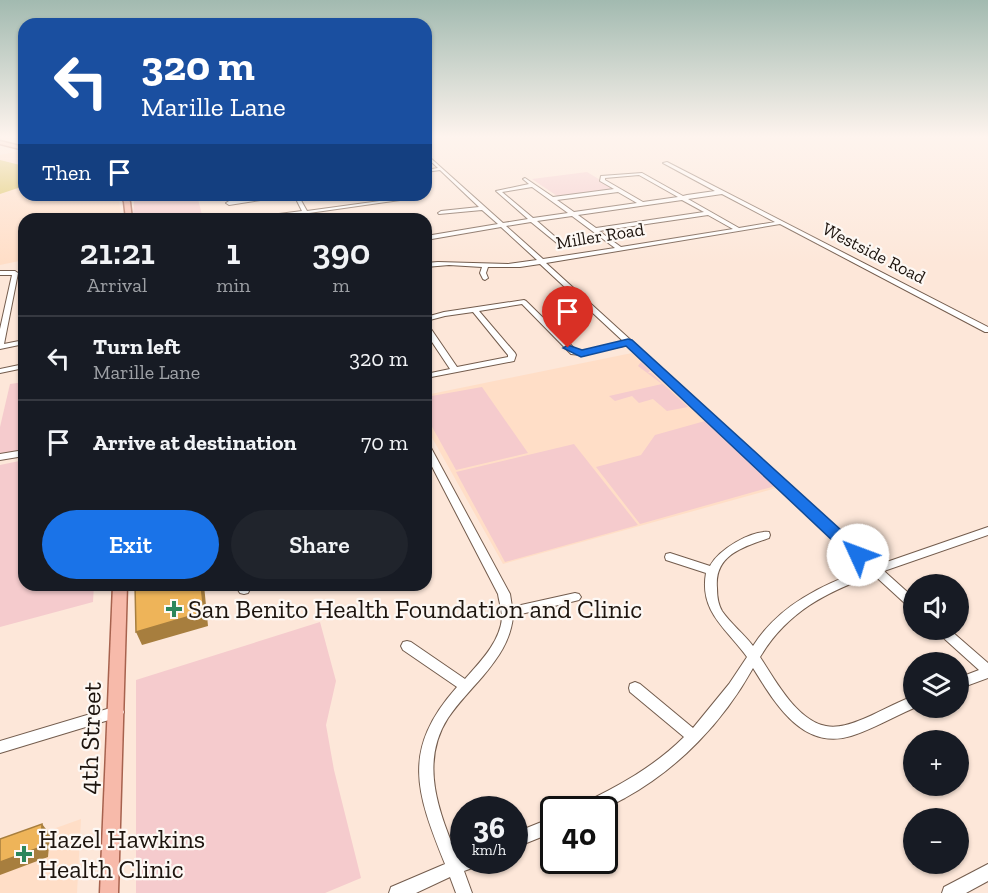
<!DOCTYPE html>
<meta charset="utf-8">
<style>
:root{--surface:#171b24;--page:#20242c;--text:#f1f3f6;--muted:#9ea1a6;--line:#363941;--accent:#1a73e8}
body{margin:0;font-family:"Zilla Slab",serif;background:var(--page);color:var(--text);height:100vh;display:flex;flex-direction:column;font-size:22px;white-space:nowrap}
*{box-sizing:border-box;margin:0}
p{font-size:20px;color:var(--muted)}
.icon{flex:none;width:33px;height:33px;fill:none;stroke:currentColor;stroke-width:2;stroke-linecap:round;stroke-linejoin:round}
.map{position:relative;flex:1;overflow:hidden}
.details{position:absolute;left:18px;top:213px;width:414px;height:378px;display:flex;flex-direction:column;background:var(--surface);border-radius:18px;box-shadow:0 2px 4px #0004}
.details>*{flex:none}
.top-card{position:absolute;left:18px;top:18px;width:414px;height:183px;border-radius:18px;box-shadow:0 2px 4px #0004;background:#1a4fa0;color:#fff;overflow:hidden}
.controls{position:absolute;left:903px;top:574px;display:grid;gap:12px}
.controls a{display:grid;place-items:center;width:66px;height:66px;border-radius:50%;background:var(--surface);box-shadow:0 2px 4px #0004;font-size:30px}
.speed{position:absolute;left:450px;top:796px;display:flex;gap:12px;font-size:30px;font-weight:700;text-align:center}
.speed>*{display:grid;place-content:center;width:78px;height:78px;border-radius:50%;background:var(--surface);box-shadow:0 2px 4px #0004;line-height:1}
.speed small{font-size:15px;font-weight:400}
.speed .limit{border:3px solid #111;border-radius:9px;background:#fff;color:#111}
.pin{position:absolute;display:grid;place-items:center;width:51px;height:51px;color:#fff;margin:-62px -26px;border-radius:50% 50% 50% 0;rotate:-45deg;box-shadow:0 0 6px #0007}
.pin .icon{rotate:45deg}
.me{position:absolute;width:66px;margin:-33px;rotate:313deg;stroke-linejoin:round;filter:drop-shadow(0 0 4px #0008)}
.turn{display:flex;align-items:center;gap:21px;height:126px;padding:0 24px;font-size:27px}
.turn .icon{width:78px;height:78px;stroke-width:2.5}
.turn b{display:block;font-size:42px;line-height:51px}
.then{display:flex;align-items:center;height:57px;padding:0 24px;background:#0003;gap:12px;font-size:22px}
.eta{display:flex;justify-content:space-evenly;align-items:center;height:102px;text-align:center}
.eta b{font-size:36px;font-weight:600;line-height:42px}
.cta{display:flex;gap:12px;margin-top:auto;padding:12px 24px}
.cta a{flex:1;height:69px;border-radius:36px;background:var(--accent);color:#fff;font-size:24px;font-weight:600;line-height:69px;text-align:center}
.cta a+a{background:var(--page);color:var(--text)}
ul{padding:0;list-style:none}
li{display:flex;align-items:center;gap:18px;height:84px;padding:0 24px;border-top:2px solid var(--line)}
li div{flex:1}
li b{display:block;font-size:22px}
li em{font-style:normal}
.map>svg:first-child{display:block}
.built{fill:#ffdec7}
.green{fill:#f5cbcd}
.water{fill:#dac45b}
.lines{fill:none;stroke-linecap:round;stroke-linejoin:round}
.minor-casing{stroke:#735c4d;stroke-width:2}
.major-casing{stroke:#a7624e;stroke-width:3}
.minor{fill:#fff;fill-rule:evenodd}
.major{fill:#f7baaa;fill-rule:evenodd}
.shaded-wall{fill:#a77e3e}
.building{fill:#eeb459;stroke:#a77e3e;stroke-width:1.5}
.route{fill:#1a73e8;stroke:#114b97;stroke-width:1.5}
.poi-dot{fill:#2c865c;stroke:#fdf8f4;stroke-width:2}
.labels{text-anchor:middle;stroke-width:4.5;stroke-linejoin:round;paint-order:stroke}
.far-street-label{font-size:18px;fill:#1d140e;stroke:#fdf8f4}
.near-poi-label{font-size:26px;fill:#1d140e;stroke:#fdf8f4;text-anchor:start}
.near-street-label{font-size:26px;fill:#1d140e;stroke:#fdf8f4}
</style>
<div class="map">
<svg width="988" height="893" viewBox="0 0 988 893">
<rect width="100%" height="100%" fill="#fde7d9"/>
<g class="built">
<path d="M 19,151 L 24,152 L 24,195 L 115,195 L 119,198 L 121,219 L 24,219 L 24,260 L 0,265 L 0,155 Z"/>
<path d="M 632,353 L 780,487 L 503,564 L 426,427 L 426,395 Z"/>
<path d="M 81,819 L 77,893 L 0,893 L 0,848 Z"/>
</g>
<g class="green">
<path d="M 587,172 L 617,190 L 560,198 L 532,179 Z"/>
<path d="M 167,195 L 197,195 L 203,219 L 133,219 L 134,201 Z"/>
<path d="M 641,362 L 650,371 L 648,373 L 651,373 L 688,407 L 667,411 L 653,399 L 639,403 L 632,396 L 615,401 L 609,396 L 662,384 L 638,366 Z"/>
<path d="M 24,382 L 24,449 L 0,454 L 0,427 L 10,384 Z"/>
<path d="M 482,387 L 528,453 L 456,470 L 426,416 L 426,397 Z"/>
<path d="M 705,421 L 775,486 L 640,524 L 596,467 L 641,455 L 655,435 Z"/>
<path d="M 574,444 L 638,525 L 505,562 L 456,472 Z"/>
<path d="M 24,460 L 24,585 L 94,585 L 93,602 L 0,627 L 0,465 Z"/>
<path d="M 320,622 L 336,681 L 326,725 L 334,770 L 361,878 L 325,893 L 136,893 L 136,680 Z"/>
</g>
<path class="water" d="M 0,160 L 24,166 L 24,186 L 0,194 Z"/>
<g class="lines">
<g class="minor-casing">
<g id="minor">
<path d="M 426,154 L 503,223 L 528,219 L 496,191 L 529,184 L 523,179 L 525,178 L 553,197 L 614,189 L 600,181 L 601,176 L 642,173 L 683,196 L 687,195 L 715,191 L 663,163 L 667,162 L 988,327 L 988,332 L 985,332 L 780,224 L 546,263 L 878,565 L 988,527 L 988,535 L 884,571 L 914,598 L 914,609 L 910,608 L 874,575 C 826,592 787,612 760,657 C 775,680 797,721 826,726 C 836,728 848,725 858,721 C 877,714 894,703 914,696 L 914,708 C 893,717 873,729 851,736 C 802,751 775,703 753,668 C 723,722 679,768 625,798 C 617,802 608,808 600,810 C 593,811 584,810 577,810 L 579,805 C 617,787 654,767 684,737 L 630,692 L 629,688 L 630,684 L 635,682 L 640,684 L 693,728 L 729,684 L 747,657 C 727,629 699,612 706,573 L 666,560 L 665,557 L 666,554 L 670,553 L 710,566 C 718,550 751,530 769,532 L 770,535 L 769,538 C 743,547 714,555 717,588 C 717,596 718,604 722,611 C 731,624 744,634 753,646 C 779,605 823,584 867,569 L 628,345 L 581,355 L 571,354 L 522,304 L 479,311 L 515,353 L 516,355 L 514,361 L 426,378 L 426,374 L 450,369 L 426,333 L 426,326 L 429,326 L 457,367 L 508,357 L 508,355 L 473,312 L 445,316 L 426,321 L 426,317 L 444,312 L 524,300 L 526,301 L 576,350 L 581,351 L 624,342 L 540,264 L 520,267 L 488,267 L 486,273 L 488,278 L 485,280 L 483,279 L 480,273 L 482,267 L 449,265 L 426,267 L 426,263 L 438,262 L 508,264 L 537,260 L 501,227 L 426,240 L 426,236 L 498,224 L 482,210 L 439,214 L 438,213 L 441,211 L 479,207 L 440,170 L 426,172 L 426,170 L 438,168 L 426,157 ZM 639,175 L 678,197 L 643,202 L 605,180 L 605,178 ZM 532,187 L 568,213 L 533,218 L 502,192 ZM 618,192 L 637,203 L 574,212 L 557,200 ZM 722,194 L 775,222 L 739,228 L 688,199 ZM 682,200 L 704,212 L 596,228 L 578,215 ZM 708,215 L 733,229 L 621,247 L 599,231 ZM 572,216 L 615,248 L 543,259 L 506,226 L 531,222 L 558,244 L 560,243 L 560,241 L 537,221 Z"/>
<path d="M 137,195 L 151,195 L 125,199 L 123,198 Z"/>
<path d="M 279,195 L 293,195 L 229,205 L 226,203 L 229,201 Z"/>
<path d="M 294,195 L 298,195 L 307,211 L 409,197 L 409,195 L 413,195 L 414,198 L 309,213 L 312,219 L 306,219 L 304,214 L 268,219 L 253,219 L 256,217 L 302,211 Z"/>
<path d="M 0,271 L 15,271 L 18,273 L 4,344 L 24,340 L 24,344 L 0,349 L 0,329 L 12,275 L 0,275 Z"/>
<path d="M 24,364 L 24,368 L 0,373 L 0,369 Z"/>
<path d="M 426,443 L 430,446 L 510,594 L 512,607 L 575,593 L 579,594 L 581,597 L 579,600 L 575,601 L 513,616 C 511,640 498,658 483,676 C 471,690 458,703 448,718 C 419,763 439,813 458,858 L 464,855 L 464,861 L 477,861 L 475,867 L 464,871 L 472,893 L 456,893 L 450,877 L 416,893 L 389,893 L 391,887 L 445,864 C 416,792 401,750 457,687 L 403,650 L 401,646 L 403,642 L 407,641 L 411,642 L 465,679 C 480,662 500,642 502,618 C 502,610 499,601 498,594 L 426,455 Z"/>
<path d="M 24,450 L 24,456 L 0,460 L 0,454 Z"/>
<path d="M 240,585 L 252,585 L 248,593 L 244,594 L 240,593 L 238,590 Z"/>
<path d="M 936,630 L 950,630 L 988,663 L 988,678 L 958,689 L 958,678 L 979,670 L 938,633 Z"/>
<path d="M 117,706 L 122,708 L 124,712 L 122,716 L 0,753 L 0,741 Z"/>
<path d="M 554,817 L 554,832 L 514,848 L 514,833 Z"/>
<path d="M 988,864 L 988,881 L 966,893 L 942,893 L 944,887 Z"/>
</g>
</g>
<g class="major-casing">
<g id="major">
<path d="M 0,141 L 24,147 L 24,150 L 0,144 Z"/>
<path d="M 121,195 L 127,195 L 130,202 L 132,219 L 126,219 L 124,202 Z"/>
<path d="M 113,585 L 127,585 L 118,893 L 100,893 Z"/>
</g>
</g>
<use href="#minor" class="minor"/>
<use href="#major" class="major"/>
</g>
<g class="shaded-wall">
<path d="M 201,585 L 204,585 L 208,626 L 142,645 L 136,632 Z"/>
<path d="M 42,824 L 50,834 L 48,857 L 0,875 L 0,862 Z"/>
</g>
<g class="building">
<path d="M 135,585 L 201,585 L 204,612 L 136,632 Z"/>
<path d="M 42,824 L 41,847 L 0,862 L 0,839 Z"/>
</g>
<linearGradient id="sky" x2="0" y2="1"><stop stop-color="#a2bab0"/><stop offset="0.52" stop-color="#fef4ee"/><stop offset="1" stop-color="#fef4ee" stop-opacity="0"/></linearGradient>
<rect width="988" height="263" fill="url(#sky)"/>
<path class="route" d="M 628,339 L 632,340 L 863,550 L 866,555 L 863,559 L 852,559 L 626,346 L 581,357 L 563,348 L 568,345 L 582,350 Z"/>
<g class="poi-dot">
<path d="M171 600h6v6h6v6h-6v6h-6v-6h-6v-6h6z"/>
<path d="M21 845h6v6h6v6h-6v6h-6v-6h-6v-6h6z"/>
</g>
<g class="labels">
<g class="far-street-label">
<text transform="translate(600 236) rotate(-9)" y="6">Miller Road</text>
<text transform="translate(874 253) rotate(27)" y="6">Westside Road</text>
</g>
<g class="near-poi-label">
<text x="188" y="618">San Benito Health Foundation and Clinic</text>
<text x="38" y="848">Hazel Hawkins<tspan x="38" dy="30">Health Clinic</tspan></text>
</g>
<g class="near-street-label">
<text transform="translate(90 738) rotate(-88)" y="9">4th Street</text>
</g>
</g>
</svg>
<div class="controls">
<a><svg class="icon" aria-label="sound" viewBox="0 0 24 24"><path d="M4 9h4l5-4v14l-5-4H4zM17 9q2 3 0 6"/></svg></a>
<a><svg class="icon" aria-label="layers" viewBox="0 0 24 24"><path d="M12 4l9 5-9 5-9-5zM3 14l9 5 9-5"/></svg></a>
<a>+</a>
<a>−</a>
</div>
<div class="speed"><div>36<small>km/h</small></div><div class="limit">40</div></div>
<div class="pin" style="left:568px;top:348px;background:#d93025"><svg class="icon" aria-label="arrive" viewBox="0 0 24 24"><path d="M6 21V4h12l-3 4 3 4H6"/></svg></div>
<svg class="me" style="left:858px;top:555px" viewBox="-20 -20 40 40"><circle r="19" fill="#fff"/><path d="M0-13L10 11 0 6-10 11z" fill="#1a73e8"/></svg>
<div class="top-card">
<div class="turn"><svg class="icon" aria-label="left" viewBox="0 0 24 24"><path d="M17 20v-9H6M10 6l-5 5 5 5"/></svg><div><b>320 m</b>Marille Lane</div></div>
<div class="then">Then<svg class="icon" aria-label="arrive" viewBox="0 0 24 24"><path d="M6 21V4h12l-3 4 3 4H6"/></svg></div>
</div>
<section class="details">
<div class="eta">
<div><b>21:21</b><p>Arrival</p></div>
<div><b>1</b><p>min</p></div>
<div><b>390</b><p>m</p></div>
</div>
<ul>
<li><svg class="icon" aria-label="left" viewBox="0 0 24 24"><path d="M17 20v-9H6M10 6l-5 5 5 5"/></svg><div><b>Turn left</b><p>Marille Lane</p></div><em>320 m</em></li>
<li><svg class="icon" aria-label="arrive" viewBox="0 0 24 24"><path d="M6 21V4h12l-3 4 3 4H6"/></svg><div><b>Arrive at destination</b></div><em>70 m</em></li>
</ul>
<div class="cta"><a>Exit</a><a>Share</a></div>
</section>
</div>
